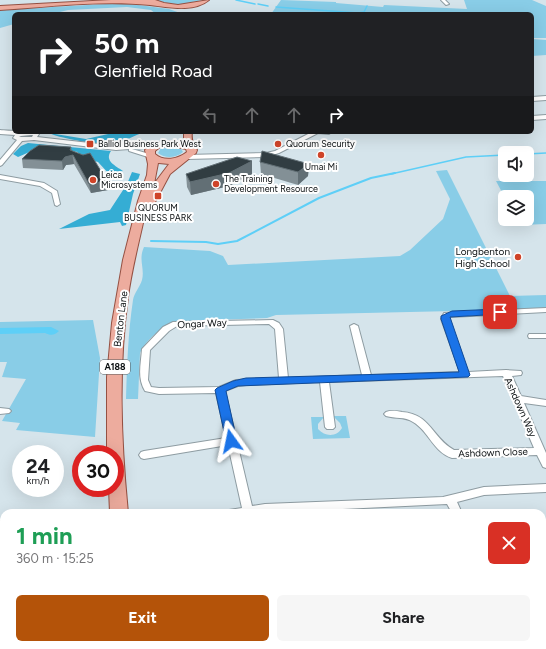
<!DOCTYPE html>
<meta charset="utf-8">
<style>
:root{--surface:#fff;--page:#f6f6f6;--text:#202124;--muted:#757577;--accent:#b45309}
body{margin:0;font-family:Figtree,sans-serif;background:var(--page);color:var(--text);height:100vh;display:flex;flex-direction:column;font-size:15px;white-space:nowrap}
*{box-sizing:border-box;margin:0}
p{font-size:13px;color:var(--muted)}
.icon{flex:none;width:22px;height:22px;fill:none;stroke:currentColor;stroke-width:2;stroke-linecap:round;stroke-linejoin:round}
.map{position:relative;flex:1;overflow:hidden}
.panel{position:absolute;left:0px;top:509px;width:546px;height:140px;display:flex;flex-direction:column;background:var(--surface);border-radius:12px 12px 0 0;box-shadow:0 4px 16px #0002}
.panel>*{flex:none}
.hud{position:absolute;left:12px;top:12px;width:522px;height:122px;border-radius:6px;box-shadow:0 4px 16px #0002;background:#202124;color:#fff;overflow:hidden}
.fabs{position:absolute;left:498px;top:146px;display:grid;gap:8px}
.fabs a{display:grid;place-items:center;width:36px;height:36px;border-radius:6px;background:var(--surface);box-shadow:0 4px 16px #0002;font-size:20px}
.speed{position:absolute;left:12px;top:445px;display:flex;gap:8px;font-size:20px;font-weight:700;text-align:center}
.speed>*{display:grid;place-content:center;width:52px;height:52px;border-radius:50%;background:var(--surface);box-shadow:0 4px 16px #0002;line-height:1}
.speed small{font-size:10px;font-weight:400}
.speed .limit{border:6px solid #d22;background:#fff;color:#111}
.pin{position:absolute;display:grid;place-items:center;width:34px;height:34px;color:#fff;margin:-17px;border-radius:8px;box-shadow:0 2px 6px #0006}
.me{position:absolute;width:44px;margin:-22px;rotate:348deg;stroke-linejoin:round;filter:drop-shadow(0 0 3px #0008)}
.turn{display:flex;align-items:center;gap:14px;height:84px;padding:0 16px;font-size:18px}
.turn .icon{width:52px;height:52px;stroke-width:2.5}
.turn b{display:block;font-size:28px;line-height:34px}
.lanes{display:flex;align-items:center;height:38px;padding:0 16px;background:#0003;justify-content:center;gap:20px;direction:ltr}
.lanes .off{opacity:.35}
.round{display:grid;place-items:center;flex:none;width:42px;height:42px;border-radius:6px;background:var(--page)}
.overview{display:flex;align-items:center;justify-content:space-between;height:68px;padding:0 16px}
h1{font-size:24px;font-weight:700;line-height:30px;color:#1e9e55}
.action{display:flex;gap:8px;margin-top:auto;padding:8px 16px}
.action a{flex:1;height:46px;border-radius:6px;background:var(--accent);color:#fff;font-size:16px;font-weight:700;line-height:46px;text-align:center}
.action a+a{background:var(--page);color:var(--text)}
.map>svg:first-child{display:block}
.green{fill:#89cde7}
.forest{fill:#35add4}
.water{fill:#5ecff7}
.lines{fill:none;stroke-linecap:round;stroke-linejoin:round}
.stream-far1{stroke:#5ecff7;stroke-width:1.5}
.stream{stroke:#5ecff7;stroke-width:2}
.minor-casing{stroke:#8e9ca2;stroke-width:2}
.primary-casing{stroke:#955143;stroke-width:2}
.minor{fill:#fff;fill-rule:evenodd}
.primary{fill:#edac9e;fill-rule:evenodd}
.wall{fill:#839096}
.shaded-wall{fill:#626f75}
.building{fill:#313d42;stroke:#626f75}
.route{fill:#1a73e8;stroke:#114b97}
.poi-dot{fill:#cf4429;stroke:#fff;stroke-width:1.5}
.labels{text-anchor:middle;stroke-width:4;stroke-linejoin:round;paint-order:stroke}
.far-poi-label{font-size:9px;fill:#090e10;stroke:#fff;text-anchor:start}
.shield{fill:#fff;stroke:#535658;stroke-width:1}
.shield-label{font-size:9px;font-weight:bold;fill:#090e10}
.poi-label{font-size:10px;fill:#090e10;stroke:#fff;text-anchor:end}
.street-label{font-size:10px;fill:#090e10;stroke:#fff}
</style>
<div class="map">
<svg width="546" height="649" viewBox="0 0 546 649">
<rect width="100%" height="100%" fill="#d5e4eb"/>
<g class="green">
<path d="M 153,0 L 203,0 L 177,5 Z"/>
<path d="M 281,0 L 336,2 L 336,3 L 383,7 L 384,5 L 467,9 L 464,0 L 532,0 L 546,6 L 546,38 L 532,38 L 532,14 L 271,14 Z"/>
<path d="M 123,3 L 169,9 L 183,14 L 156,14 L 151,10 L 127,7 L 68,10 L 52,14 L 14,14 L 14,24 L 0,28 L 0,10 Z"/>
<path d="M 532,39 L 546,40 L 546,55 L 532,56 Z"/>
<path d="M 172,146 L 180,147 L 183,152 C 176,158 165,159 158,153 L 161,148 Z"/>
<path d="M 447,170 L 510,296 L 546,295 L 546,309 L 276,315 L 267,318 L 180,321 C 164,325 147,338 140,353 L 138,399 L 126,399 C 127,366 128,333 133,300 C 134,293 140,287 142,280 C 145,268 138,260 144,247 L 210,251 L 223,256 L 228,265 L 400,256 L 410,250 L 443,219 L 450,199 L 436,171 Z"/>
<path d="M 496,181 L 546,181 L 546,224 L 521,225 L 518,219 L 527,219 L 527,197 L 505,198 Z"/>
<path d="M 93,320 L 100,358 L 95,437 L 16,430 L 20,423 L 2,421 L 26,379 L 2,377 L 7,362 L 0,362 L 0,322 Z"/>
<path d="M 333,416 L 346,416 L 350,438 L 313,439 L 311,417 L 324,417 L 318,424 L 318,429 C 325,437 337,437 342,428 L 340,423 Z"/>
</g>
<g class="forest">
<path d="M 117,132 L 147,132 C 135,134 122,143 114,144 C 103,146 58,138 49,133 L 86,139 Z"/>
<path d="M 28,143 L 111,151 C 104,161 116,166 123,171 L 110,175 L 98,162 L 77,156 L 78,152 L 41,147 L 18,157 L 13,154 L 21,146 Z"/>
<path d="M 132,172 L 140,174 L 133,194 L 126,225 L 122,226 L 120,222 L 59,229 L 89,214 L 110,210 L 127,184 Z"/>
</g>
<path class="water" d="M 51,327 L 59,331 C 55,335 51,336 45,333 L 0,334 L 0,328 Z"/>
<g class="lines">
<g class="stream-far1">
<path d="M 236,0 L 255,4"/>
<path d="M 258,4 L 268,6"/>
<path d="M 276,7 L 358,13 L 364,12 L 367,6"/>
<path d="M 527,154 L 546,153"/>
<path d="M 391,174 L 466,157 L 505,155"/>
</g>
<path class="stream" d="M 151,241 L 206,242 L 218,244 L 237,241 L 319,198 L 371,178 L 395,173"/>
<g class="minor-casing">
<g id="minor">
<path d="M 441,0 L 445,0 L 449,4 L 446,5 Z"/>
<path d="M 546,96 L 546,100 L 532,101 L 532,97 Z"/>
<path d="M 546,115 L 546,119 L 532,120 L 532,116 Z"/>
<path d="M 0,130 C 8,131 34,131 39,134 L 37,137 L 116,146 L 157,143 L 160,145 L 157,147 L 132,149 L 153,155 L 153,157 L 151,158 L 129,151 L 129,149 L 116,150 L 34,140 L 22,141 L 2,165 L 0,166 L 0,160 L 17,140 L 13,138 L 15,135 L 0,134 ZM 31,135 L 33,135 L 32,137 L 19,137 L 21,136 Z"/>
<path d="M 312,132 L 332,132 L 329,134 L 318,133 L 279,153 L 266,157 L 187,159 L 184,157 L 187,155 L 266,153 L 275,151 Z"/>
<path d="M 0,175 L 44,183 L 57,191 L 60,204 L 57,206 L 55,205 L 52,193 L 40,186 L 0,179 Z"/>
<path d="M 546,308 L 546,312 L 450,317 L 449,319 L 468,372 L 506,370 L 521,371 L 522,373 L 521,375 L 512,376 L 521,396 L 546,400 L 546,406 L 524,403 L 546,453 L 546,468 L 543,467 L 537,455 L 452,458 C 433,452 429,431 413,422 C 405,416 395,419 386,416 L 384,414 L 386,412 C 391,410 396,411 402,412 C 431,414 432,438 454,450 L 534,448 L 503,376 L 329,382 L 335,427 L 333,429 L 327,429 L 325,427 L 320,382 L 246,385 L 238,386 L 225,391 L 252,506 L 265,504 L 443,497 L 484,487 L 546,484 L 546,492 L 484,495 L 457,502 L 462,513 L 452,513 L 447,504 L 259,513 L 228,513 L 229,510 L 242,508 L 228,445 L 144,459 L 141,458 L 139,455 L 141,452 L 144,451 L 226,438 L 216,393 L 159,394 L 145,391 C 137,378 141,364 142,349 L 163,327 L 173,322 L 273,320 L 279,323 L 283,329 L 288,378 L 362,375 L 350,326 L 354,324 L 358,326 L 371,375 L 460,372 L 441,319 L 444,313 ZM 269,324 L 275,329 L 279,378 L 236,380 L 219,387 L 159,388 L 151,387 L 148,380 L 150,350 L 169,331 L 177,326 Z"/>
<path d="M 529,334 L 546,334 L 546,338 L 529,338 L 528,336 Z"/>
<path d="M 0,408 L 9,409 L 11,411 L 9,413 L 0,414 Z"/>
<rect x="0" y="521" width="4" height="8"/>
<path d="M 542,608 L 546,609 L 546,622 L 542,621 Z"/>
<path d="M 4,617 L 4,627 L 0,628 L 0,618 Z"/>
<path d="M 161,645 L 173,645 L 174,649 L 162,649 Z"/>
<path d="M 285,645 L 297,645 L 298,649 L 286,649 Z"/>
<path d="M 395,645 L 407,645 L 408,649 L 396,649 Z"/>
</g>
</g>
<g class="primary-casing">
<g id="primary">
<path d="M 111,0 L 155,0 L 164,3 L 178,5 L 209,0 C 193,13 168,7 150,5 C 100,0 49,7 0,10 L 0,6 Z"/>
<path d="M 184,132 L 192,132 C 191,139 192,144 197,150 L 196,153 L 170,174 L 154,204 L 147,204 C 141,235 132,266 128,297 C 118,369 121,441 128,513 L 110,513 L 109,488 L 115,488 L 115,454 L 107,454 L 107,377 L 112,323 L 123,260 L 138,201 L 147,175 L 148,164 L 145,150 C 155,139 170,140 184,143 ZM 172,146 L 186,149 L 187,152 C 178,159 164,162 155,154 L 155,151 L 160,147 ZM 159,163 L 169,164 L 154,184 L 158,163 Z"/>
<rect x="129" y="645" width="20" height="4"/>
</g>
</g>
<use href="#minor" class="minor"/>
<use href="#primary" class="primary"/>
</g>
<g class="wall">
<path d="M 72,151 L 107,181 L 108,190 L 91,193 L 74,164 L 66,165 L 63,170 L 23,168 L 22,159 Z"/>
<path d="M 252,161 L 252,174 L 229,186 L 191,195 L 187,187 L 186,174 Z"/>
<path d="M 260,162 L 309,164 L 308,176 L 298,185 L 261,174 Z"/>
</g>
<g class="shaded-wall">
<path d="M 71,147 L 74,164 L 66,165 L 63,170 L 62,161 Z"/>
<path d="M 252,161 L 252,174 L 229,186 L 191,195 L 190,182 Z"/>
<path d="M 309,164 L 308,176 L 298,185 L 298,172 Z"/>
<path d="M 107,181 L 108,190 L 91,193 L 89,184 Z"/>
</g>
<g class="building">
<path d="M 39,145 L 71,147 L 70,150 L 83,155 L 90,153 L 107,181 L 89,184 L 73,155 L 65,157 L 62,161 L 22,159 L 30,151 Z"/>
<path d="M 262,151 L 309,164 L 298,172 L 260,162 Z"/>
<path d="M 237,157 L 252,161 L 229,173 L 190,182 L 186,174 Z"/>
</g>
<path class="route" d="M 500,309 L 505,312 L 503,314 L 450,317 L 470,375 L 468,377 L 238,386 L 226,391 L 237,441 L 231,445 L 226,441 L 215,390 L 217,388 L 233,381 L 246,378 L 459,372 L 441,319 L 441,316 L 452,311 Z"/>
<g class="poi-dot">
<rect x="86" y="140" width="8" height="8" rx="2"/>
<circle cx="278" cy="144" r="4"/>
<circle cx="321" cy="155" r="4"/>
<circle cx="93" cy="180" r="4"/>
<circle cx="216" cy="184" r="4"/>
<rect x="154" y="192" width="8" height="8" rx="2"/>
<circle cx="518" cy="257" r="4"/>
</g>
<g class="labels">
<g class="far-poi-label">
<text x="98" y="147">Balliol Business Park West</text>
<text x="286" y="147">Quorum Security</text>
<text x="321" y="170" text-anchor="middle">Umai Mi</text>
<text x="101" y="178">Leica<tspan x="101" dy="10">Microsystems</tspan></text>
<text x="224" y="182">The Training<tspan x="224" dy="10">Development Resource</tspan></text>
<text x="158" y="211" text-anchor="middle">QUORUM<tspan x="158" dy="10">BUSINESS PARK</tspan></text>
</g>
<rect class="shield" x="100" y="360" width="30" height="14" rx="3"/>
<g class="shield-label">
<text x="115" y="370">A188</text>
</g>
<g class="poi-label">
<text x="510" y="255">Longbenton<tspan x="510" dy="12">High School</tspan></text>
</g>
<g class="street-label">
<text transform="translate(120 319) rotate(-83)" y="4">Benton Lane</text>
<text transform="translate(202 323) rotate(-3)" y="4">Ongar Way</text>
<text transform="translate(521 407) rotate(66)" y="4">Ashdown Way</text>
<text transform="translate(493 452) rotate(-2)" y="4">Ashdown Close</text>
</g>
</g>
</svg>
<div class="fabs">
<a><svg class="icon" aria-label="sound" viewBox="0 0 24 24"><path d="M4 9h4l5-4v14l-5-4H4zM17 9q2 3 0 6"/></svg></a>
<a><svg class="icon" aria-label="layers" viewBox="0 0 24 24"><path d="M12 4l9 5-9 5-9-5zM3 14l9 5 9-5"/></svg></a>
</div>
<div class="speed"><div>24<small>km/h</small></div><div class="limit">30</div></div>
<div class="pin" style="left:500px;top:312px;background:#d93025"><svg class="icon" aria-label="arrive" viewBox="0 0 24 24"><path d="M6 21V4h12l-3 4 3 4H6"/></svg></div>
<svg class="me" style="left:231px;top:441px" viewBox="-20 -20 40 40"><path d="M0-17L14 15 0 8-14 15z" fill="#1a73e8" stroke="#fff" stroke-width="4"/></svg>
<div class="hud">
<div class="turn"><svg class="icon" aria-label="right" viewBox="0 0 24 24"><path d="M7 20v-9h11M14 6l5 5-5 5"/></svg><div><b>50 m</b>Glenfield Road</div></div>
<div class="lanes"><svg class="icon off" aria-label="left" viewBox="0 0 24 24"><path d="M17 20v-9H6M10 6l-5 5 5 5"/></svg><svg class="icon off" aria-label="ahead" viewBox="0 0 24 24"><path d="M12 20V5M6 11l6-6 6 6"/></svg><svg class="icon off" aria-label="ahead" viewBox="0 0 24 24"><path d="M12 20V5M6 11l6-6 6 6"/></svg><svg class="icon" aria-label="right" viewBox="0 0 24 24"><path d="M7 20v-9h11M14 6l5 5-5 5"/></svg></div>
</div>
<section class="panel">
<div class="overview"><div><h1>1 min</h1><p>360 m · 15:25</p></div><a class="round" style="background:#d93025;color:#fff"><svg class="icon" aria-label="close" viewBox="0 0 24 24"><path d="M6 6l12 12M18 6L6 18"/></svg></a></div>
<div class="action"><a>Exit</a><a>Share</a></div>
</section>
</div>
